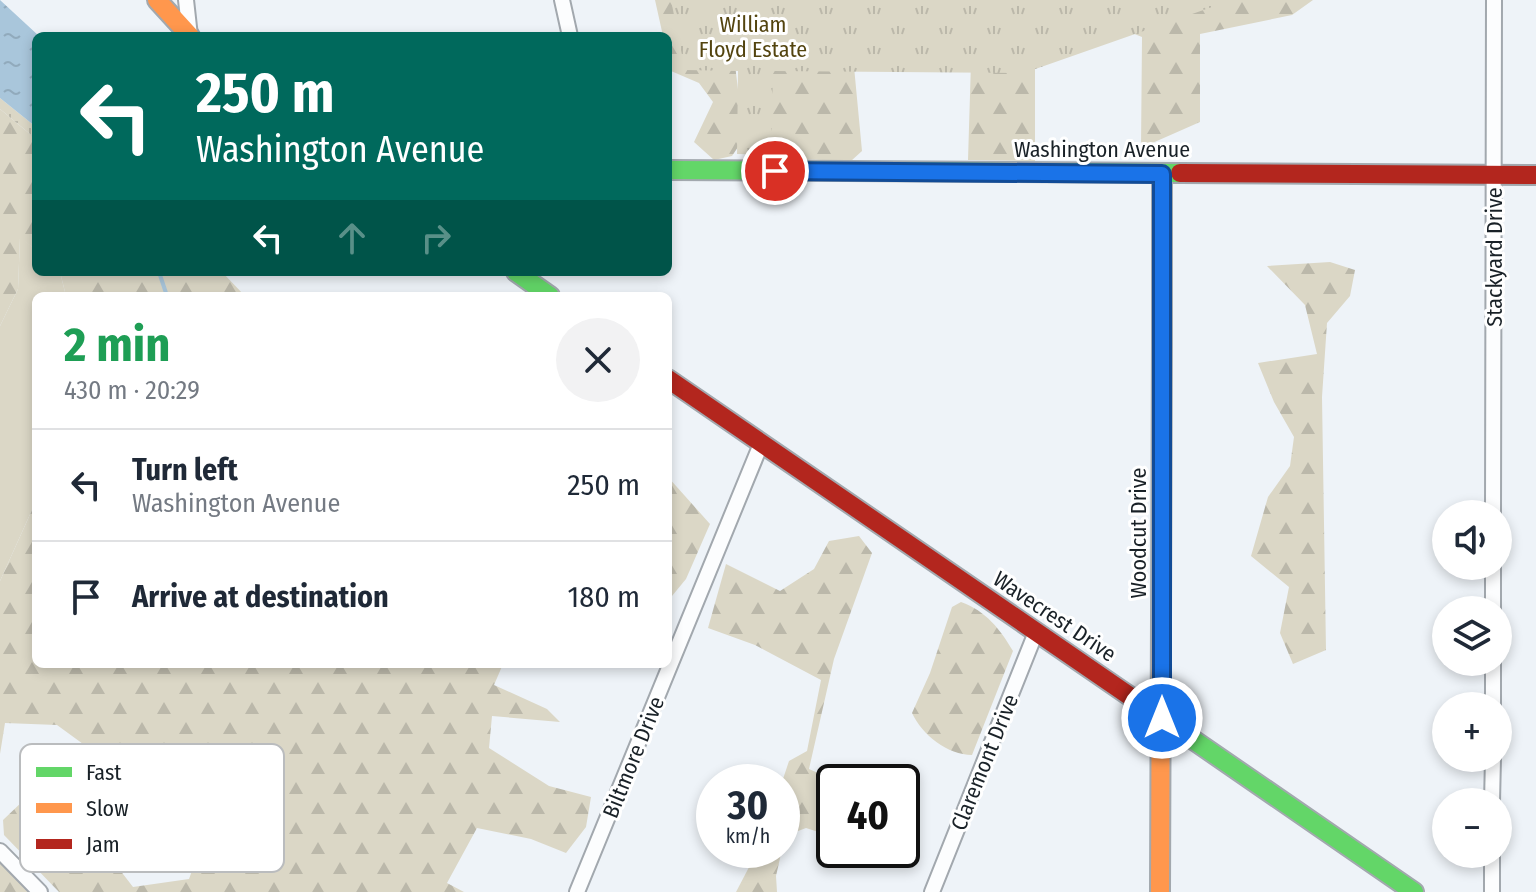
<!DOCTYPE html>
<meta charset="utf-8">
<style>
:root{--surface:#fff;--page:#f2f2f3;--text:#1f2937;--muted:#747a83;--line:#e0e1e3}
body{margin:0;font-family:"Fira Sans Condensed",sans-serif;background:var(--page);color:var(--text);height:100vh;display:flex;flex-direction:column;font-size:30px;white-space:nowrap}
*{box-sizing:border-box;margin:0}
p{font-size:26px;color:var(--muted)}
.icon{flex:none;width:44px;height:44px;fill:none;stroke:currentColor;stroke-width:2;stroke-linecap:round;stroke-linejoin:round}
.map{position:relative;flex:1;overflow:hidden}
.side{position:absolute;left:32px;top:292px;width:640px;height:376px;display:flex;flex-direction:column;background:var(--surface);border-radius:12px;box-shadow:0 4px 12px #0003}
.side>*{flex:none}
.hud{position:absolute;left:32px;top:32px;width:640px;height:244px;border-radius:12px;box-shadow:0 4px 12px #0003;background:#00695c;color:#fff;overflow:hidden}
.controls{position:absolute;left:1432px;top:500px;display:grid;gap:16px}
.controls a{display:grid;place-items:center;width:80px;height:80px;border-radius:50%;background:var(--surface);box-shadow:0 4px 12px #0003;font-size:40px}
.speed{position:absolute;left:696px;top:764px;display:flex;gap:16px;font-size:40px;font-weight:700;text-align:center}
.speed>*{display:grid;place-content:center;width:104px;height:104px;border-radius:50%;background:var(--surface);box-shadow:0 4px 12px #0003;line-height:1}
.speed small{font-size:20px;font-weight:400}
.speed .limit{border:4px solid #111;border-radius:12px;background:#fff;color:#111}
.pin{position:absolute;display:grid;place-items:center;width:68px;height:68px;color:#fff;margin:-34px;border:4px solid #fff;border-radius:50%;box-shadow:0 2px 8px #0007}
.me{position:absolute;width:88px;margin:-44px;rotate:0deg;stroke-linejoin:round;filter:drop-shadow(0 0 6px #0008)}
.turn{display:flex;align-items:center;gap:28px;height:168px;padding:0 32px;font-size:36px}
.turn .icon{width:104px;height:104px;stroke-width:2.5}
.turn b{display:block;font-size:56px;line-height:68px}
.lanes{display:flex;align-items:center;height:76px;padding:0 32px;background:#0003;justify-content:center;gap:40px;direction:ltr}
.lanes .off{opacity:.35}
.round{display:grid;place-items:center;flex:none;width:84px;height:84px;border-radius:42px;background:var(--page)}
.headline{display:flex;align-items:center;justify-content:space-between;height:136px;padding:0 32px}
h1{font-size:48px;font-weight:700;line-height:60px;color:#1e9e55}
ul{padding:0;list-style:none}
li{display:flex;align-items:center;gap:24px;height:112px;padding:0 32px;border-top:2px solid var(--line)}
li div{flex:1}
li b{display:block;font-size:30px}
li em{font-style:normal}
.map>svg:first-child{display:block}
.grass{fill:#dbd7c6}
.forest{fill:url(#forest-firs)}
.wetland{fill:url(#wetland-marsh)}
.park{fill:url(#park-tufts)}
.water{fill:url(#water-ripples)}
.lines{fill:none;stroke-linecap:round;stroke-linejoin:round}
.stream{stroke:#a9c6db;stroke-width:4}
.street-casing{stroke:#a2a8ae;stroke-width:18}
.fast-casing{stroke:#a2a8ae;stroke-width:22}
.slow-casing{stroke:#a2a8ae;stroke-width:22}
.jam-casing{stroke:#a2a8ae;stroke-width:22}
.street{stroke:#fcfdfe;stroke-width:14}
.fast{stroke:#63d668;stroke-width:18}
.slow{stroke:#ff974d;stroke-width:18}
.jam{stroke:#b3261e;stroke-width:18}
.route-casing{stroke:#114b97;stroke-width:20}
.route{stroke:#1a73e8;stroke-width:14}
.labels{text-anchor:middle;stroke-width:6;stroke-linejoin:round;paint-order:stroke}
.park-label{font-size:22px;fill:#53440f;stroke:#fff}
.street-label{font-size:22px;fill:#192127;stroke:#fff}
.key{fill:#fff;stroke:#babcbe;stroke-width:2}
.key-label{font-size:22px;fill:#192127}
</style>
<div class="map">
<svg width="1536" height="892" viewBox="0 0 1536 892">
<defs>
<pattern id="forest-firs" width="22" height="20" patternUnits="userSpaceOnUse" patternTransform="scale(2)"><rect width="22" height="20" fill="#dbd7c6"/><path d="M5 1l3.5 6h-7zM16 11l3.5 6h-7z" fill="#bbb8aa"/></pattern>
<pattern id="wetland-marsh" width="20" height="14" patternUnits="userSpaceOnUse" patternTransform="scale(2)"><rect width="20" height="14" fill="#dbd7c6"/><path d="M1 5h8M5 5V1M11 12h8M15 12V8" fill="none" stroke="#bbb8aa"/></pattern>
<pattern id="park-tufts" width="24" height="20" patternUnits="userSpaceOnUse" patternTransform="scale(2)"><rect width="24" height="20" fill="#dbd7c6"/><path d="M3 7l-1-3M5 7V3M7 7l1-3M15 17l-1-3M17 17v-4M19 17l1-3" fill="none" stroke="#bbb8aa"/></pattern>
<pattern id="water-ripples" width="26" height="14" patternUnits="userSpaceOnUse" patternTransform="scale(2)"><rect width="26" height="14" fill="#a9c6db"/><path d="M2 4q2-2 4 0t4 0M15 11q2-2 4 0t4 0" fill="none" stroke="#91aabc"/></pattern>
</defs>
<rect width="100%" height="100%" fill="#eef3f8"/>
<path class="grass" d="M 20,237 L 36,250 L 36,272 L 60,272 L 66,296 L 36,296 L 36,501 L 0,581 L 0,326 L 18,289 Z"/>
<g class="forest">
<path d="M 655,0 L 730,0 L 728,8 L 744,138 L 732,156 L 714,160 L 694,142 L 713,102 L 699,83 L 671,71 L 668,36 L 663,36 Z"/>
<path d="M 748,0 L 1313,0 L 1292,15 L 1200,34 L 1200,122 L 1141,148 L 1142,37 L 1117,27 L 1035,59 L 1035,161 L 968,160 L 971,62 L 853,56 L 862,151 L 851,161 L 766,158 L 758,146 Z"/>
<path d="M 0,109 L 36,139 L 36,250 L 20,238 L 18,289 L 0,326 Z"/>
<path d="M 1330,262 L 1355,270 L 1350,296 L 1327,323 L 1322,397 L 1326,650 L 1293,664 L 1280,633 L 1289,587 L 1251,556 L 1268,497 L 1290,466 L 1294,437 L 1274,402 L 1258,363 L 1317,354 L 1305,305 L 1267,266 Z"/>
<path d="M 60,272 L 222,272 L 245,296 L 66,296 Z"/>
<path d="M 668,477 L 710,524 L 686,579 L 672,596 L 668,595 Z"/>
<path d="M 36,501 L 36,664 L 503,664 L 494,685 L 547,709 L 560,722 L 492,716 L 489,748 L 549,786 L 591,797 L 586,827 L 566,853 L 531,839 L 477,828 L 447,883 L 464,892 L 59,892 L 4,835 L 3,820 L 25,799 L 32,753 L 62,763 L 98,792 L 103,848 L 133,887 L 189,879 L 210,821 L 160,782 L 105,760 L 57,725 L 5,723 L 0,754 L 0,581 Z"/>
<path d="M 859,536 L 872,553 L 834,659 L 809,769 L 838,782 L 834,782 L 834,837 L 806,828 L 785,836 L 776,876 L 777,892 L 736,892 L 758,850 L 782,850 L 782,782 L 789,761 L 807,751 L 821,680 L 755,645 L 708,628 L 726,564 L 780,591 L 814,569 L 829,541 Z"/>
<path d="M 961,602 C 986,611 1000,629 1013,651 L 972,755 C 948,755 922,735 912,713 L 930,673 L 952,607 Z"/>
<path d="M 0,863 L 30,892 L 0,892 Z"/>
</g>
<path class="wetland" d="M 0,98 L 36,127 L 36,139 L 0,109 Z"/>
<path class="park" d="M 671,0 L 1232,0 L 1024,73 L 773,71 L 771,155 L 737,154 L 738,71 L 685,70 Z"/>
<path class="water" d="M 0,0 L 39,36 L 36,36 L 36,127 L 0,98 Z"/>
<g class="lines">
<path class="stream" d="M 159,272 L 167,296"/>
<g class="street-casing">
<g id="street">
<path d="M 186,0 L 190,36"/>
<path d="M 562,0 L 570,36"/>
<path d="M 1493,514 L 1494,0"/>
<path d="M 1493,610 L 1493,566"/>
<path d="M 1493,706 L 1493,662"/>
<path d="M 1492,802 L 1493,758"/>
<path d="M 0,851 L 40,892"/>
<path d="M 577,892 L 761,444"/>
<path d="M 932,892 L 1036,632"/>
<path d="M 1492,892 L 1492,854"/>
</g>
</g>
<g class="fast-casing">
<g id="fast">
<path d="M 668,170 L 1180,173"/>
<path d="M 516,272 L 550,296"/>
<path d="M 1162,345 L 1162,174"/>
<path d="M 1179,730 L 1414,892"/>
</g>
</g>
<g class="slow-casing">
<g id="slow">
<path d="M 157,0 L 190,36"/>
<path d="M 1160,892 L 1162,345"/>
</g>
</g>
<g class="jam-casing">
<g id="jam">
<path d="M 1180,173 L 1536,175"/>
<path d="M 668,379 L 1179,730"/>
</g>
</g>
<use href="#street" class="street"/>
<use href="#fast" class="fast"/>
<use href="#slow" class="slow"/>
<use href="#jam" class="jam"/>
</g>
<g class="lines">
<g class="route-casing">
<path id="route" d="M 775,171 L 1162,174 L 1162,718"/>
</g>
<use href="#route" class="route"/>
</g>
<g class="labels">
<g class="park-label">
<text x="753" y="32">William<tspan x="753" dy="25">Floyd Estate</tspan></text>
</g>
<g class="street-label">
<text x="1102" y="157">Washington Avenue</text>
<text transform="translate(1494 257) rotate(-90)" y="8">Stackyard Drive</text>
<text transform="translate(1138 533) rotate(-90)" y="8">Woodcut Drive</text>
<text transform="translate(1055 616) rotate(34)" y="8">Wavecrest Drive</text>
<text transform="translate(633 757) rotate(-68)" y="8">Biltmore Drive</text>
<text transform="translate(984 762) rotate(-68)" y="8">Claremont Drive</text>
</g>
</g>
<rect x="20" y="744" width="264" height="128" rx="12" class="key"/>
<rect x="36" y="767" width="36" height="10" fill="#63d668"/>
<rect x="36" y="803" width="36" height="10" fill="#ff974d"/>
<rect x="36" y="839" width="36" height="10" fill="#b3261e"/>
<g class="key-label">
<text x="86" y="780">Fast</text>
<text x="86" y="816">Slow</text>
<text x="86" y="852">Jam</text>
</g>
</svg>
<div class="controls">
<a><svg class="icon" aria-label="sound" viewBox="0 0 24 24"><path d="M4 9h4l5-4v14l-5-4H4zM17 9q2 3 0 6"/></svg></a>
<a><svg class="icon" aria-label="layers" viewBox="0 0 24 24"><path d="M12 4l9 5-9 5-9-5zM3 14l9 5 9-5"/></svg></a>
<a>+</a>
<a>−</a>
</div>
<div class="speed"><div>30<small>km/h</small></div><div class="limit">40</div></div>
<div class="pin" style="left:775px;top:171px;background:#d93025"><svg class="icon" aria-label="arrive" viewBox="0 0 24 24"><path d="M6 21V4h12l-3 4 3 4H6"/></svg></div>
<svg class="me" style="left:1162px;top:718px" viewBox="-20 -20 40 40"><circle r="17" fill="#1a73e8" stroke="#fff" stroke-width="3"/><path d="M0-11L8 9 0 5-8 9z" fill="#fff"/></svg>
<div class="hud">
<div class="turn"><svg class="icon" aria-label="left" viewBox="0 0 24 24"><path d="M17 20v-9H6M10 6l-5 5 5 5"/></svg><div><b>250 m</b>Washington Avenue</div></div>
<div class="lanes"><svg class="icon" aria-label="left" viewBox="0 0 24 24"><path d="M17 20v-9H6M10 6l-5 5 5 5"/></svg><svg class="icon off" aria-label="ahead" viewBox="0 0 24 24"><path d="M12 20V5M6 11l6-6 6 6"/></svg><svg class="icon off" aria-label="right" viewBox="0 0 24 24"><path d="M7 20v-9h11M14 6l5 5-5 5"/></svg></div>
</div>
<section class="side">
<div class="headline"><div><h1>2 min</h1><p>430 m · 20:29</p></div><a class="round"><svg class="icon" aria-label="close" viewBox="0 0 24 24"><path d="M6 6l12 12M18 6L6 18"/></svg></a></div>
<ul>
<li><svg class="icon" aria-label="left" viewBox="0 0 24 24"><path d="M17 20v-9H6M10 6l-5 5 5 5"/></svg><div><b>Turn left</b><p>Washington Avenue</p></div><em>250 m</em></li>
<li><svg class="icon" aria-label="arrive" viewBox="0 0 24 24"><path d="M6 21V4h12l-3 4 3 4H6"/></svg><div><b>Arrive at destination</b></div><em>180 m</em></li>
</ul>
</section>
</div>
